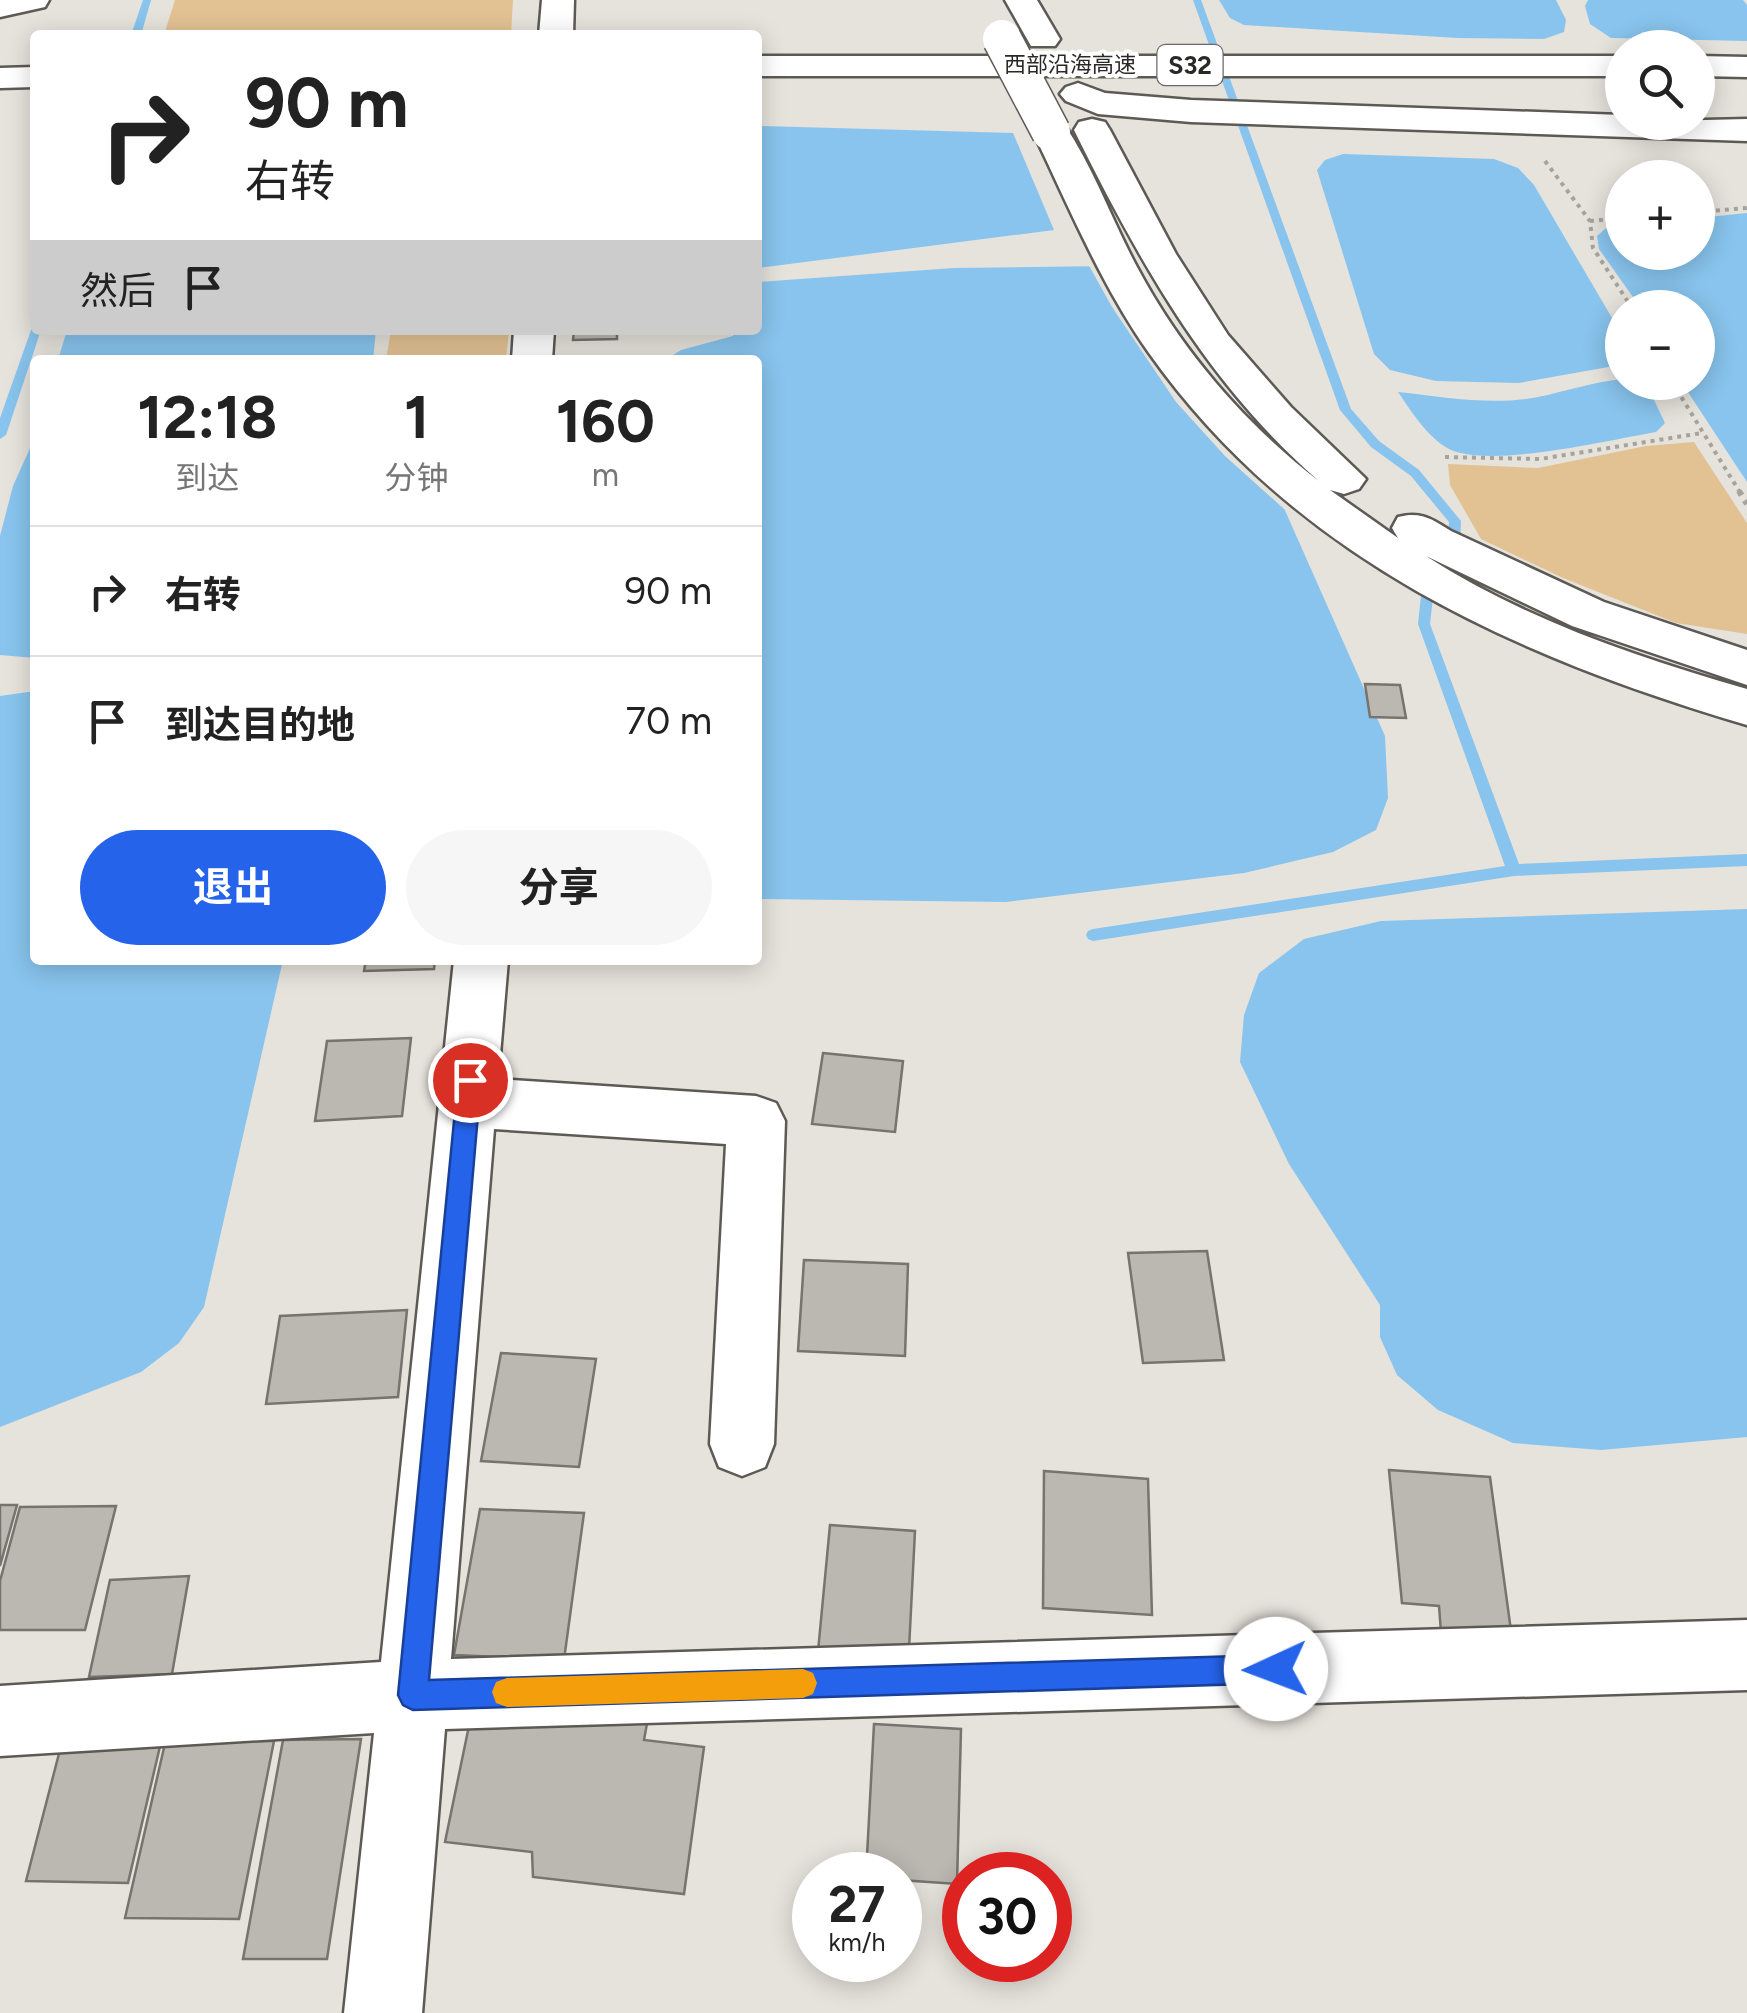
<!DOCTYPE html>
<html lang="zh">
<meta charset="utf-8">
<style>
:root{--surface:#fff;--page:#f6f6f6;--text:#222;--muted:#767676;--line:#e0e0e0;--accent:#2563eb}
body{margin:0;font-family:Figtree,"Noto Sans SC",sans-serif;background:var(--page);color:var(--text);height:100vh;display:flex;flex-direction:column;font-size:38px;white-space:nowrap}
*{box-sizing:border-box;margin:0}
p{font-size:32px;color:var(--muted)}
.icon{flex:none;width:55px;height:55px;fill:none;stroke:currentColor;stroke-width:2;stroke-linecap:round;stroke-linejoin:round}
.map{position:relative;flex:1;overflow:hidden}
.side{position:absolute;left:30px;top:355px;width:732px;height:610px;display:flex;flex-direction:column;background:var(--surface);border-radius:10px;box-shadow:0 5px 25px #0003}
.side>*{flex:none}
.banner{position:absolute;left:30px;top:30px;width:732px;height:305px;border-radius:10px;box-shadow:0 5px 25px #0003;background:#fff;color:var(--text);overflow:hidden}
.fabs{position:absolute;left:1605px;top:30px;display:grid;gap:20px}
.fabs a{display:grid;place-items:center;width:110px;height:110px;border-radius:50%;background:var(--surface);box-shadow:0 5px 25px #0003;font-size:50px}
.speed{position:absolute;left:792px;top:1852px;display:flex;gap:20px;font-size:50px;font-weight:700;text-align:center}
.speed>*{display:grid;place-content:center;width:130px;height:130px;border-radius:50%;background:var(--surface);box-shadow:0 5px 25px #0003;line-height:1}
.speed small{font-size:25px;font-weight:400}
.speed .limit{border:15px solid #d22;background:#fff;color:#111}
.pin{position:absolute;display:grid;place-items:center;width:85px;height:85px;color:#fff;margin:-42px;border:5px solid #fff;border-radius:50%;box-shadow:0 2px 10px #0007}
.me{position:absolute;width:110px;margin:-55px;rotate:268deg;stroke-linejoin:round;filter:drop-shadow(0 0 8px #0008)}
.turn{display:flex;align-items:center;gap:35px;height:210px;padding:0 50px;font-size:45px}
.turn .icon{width:130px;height:130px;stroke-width:2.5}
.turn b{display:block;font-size:70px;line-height:85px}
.then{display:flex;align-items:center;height:95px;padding:0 50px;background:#0003;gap:20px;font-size:38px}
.eta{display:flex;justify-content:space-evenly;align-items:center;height:170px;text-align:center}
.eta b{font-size:60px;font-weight:700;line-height:70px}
.primary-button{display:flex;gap:20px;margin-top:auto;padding:20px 50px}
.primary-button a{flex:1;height:115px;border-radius:60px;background:var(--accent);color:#fff;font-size:40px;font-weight:700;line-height:115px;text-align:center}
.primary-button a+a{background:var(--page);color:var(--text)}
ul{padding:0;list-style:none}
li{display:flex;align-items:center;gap:30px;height:130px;padding:0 50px;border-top:2px solid var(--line)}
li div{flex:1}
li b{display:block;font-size:38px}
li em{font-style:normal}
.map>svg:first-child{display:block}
.green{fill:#e2c292}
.water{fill:#88c4ed}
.pier{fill:#e6e2dc}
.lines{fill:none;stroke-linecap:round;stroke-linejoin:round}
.stream{fill:#88c4ed;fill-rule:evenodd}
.building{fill:#bbb8b2;stroke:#77736e;stroke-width:2.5}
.minor-casing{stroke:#5d5a55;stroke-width:5}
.highway-casing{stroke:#5d5a55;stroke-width:5}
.path-far1{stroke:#a6a39e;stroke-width:4;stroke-dasharray:4 5;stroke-linecap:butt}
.path{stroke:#a6a39e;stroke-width:6;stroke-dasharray:5 6;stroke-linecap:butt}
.minor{fill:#fff;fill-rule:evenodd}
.highway{fill:#fff;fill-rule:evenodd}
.highway-bridge-casing{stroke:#5d5a55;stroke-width:41;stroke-linecap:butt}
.highway-bridge{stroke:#fff;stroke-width:38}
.route{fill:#2563eb;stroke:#184099;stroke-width:2.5}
.slow{fill:#f59e0b}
.labels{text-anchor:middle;stroke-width:8;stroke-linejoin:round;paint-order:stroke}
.far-street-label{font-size:22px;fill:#2a2926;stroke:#fff}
.shield{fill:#fff;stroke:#6a6967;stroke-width:2.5}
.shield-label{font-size:25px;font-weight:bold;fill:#2a2926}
</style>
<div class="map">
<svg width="1747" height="2013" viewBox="0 0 1747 2013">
<rect width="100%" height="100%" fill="#e6e2dc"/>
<g class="green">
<path d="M 175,0 L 513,0 L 511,35 L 164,35 Z"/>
<path d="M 391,330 L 509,330 L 506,360 L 386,360 Z"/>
<path d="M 1694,442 L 1747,523 L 1747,634 L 1676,623 L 1563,578 L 1481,539 L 1450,485 L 1448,464 L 1538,468 L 1646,446 Z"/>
</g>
<g class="water">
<path d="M 1219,0 L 1556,0 L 1566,20 L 1564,32 L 1544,39 L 1458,38 L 1244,25 L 1230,18 Z"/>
<path d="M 1588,0 L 1743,0 L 1747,5 L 1747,41 L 1611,38 L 1590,24 L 1585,6 Z"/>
<path d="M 758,126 L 1013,133 L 1054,230 L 758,268 Z"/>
<path d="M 1343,154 L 1494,159 L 1518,168 L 1534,185 L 1622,335 L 1622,353 L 1614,366 L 1519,383 L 1436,381 L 1390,370 L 1374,354 L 1317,170 L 1325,160 Z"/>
<path d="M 1747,213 L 1747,482 L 1682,383 L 1698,382 L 1698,308 L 1640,307 L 1599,249 L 1597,236 L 1605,229 L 1622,226 L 1622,252 L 1698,252 L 1698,218 Z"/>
<path d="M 1108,266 L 1217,357 L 1385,736 L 1388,798 L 1376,830 L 1333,852 L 1244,873 L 1006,902 L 758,899 L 758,360 L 665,360 L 681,350 L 733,336 L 734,330 L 758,330 L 758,282 L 954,268 Z"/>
<path d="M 67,330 L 376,330 L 373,360 L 58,360 Z"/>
<path d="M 1622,379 L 1622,382 L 1646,383 L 1665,423 L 1656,432 C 1609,440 1489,469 1449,449 C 1427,437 1412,412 1398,392 C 1443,397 1493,406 1538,397 C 1567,391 1593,382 1622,379 Z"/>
<path d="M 35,437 L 35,658 L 0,655 L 0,536 L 13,486 Z"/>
<path d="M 35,691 L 35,960 L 283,960 L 204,1307 L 179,1343 L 141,1372 L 0,1427 L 0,696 Z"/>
<path d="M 1747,909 L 1747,1437 L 1601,1450 L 1513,1443 L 1438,1410 L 1397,1375 L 1380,1337 L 1380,1305 L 1289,1164 L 1240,1062 L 1244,1015 L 1259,973 L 1304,939 L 1381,921 Z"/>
</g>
<path class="pier" d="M 1087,262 L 1110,262 L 1220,354 L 1293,517 L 1225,456 L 1176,402 L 1112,307 Z"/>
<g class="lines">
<g class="stream">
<path d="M 143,0 L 151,0 L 141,35 L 131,35 Z"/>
<path d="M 1193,0 L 1201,0 L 1351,409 L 1379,441 L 1419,470 L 1461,521 L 1459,569 L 1433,597 L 1430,624 L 1519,864 L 1747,854 L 1747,866 L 1514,876 L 1093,941 L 1088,939 L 1086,935 L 1088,931 L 1093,929 L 1505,866 L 1418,624 L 1421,596 L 1447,568 L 1449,522 L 1411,476 L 1371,447 L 1340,410 Z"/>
<path d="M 35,327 L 35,330 L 41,330 L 6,435 L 0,439 L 0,418 L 31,330 Z"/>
</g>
</g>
<g class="building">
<path d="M 574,330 L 617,330 L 617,339 L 573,340 Z"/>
<path d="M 1365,684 L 1400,685 L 1406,718 L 1370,717 Z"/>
<path d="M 366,960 L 435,960 L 434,969 L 364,971 Z"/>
<path d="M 411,1038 L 402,1116 L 315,1121 L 327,1041 Z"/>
<path d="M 823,1053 L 903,1061 L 895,1132 L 812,1124 Z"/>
<path d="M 1207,1251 L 1224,1360 L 1143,1363 L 1128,1253 Z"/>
<path d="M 804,1260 L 908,1264 L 905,1356 L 798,1351 Z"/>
<path d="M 407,1310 L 398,1397 L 266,1404 L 280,1316 Z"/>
<path d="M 501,1353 L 596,1359 L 579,1467 L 481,1461 Z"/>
<path d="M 1389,1470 L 1490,1477 L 1512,1638 L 1441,1632 L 1439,1606 L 1402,1603 Z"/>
<path d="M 1044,1471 L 1148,1479 L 1152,1615 L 1043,1608 Z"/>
<path d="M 0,1505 L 17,1505 L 0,1566 Z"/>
<path d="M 116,1506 L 85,1630 L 0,1630 L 0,1581 L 20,1507 Z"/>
<path d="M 480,1509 L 584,1513 L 564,1660 L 454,1655 Z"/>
<path d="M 830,1525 L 915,1531 L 908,1669 L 817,1662 Z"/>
<path d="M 189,1576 L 172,1674 L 89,1677 L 110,1580 Z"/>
<path d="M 471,1716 L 648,1718 L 644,1740 L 704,1747 L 684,1894 L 533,1877 L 532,1852 L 445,1842 Z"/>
<path d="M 874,1724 L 961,1729 L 957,1884 L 900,1880 L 900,1875 L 866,1875 Z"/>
<path d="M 166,1739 L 274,1741 L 239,1919 L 125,1918 Z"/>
<path d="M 361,1739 L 327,1959 L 243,1959 L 283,1740 Z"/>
<path d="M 62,1742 L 161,1742 L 128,1883 L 26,1881 Z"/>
</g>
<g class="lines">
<g class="minor-casing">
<g id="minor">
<path d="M 542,0 L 574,0 L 573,35 L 539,35 Z"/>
<path d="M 514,330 L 554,330 L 552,360 L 512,360 Z"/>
<path d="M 454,960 L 508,960 L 498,1079 L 756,1096 L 776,1103 L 785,1121 L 774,1444 L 765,1467 L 742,1476 L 719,1467 L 710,1444 L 726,1144 L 494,1129 L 451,1659 L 1747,1620 L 1747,1690 L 445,1729 L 422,2013 L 344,2013 L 374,1733 L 0,1756 L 0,1686 L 381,1662 Z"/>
</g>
</g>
<g class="highway-casing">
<g id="highway">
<path d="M 0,0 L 49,0 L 45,7 L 0,17 Z"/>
<path d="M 1005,0 L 1037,0 L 1060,39 L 1055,46 L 1031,46 Z"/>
<rect x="758" y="56" width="864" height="20"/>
<path d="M 1698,56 L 1747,57 L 1747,77 L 1698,76 Z"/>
<path d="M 35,67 L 35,87 L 0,88 L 0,68 Z"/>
<path d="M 1078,83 L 1105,93 L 1191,100 L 1622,115 L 1622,122 L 1747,119 L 1747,141 L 1191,122 L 1098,114 L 1066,101 L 1060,94 L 1066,87 Z"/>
<path d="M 1092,119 L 1105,122 L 1110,130 L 1176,254 L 1228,335 L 1291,407 L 1366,479 L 1359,489 L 1344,494 L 1330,490 L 1398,538 L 1392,528 L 1398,517 C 1421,511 1432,519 1451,531 L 1604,602 L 1747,650 L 1747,685 L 1572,626 L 1426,556 C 1524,619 1636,657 1747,689 L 1747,725 C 1514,656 1294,558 1149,353 C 1101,285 1069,207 1033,132 L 1038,124 L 1051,121 L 1064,124 C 1094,168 1112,221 1137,267 C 1181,350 1245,424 1319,481 C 1207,384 1139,261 1074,130 L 1079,122 Z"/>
</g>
</g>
<g class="path-far1">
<path d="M 1545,161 L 1590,221 L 1593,248 L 1632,308"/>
<path d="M 1698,212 L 1747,208"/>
<path d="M 1590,221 L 1622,218"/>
<path d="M 1672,382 L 1741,494"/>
<path d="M 1445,457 L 1540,459 L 1702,433"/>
</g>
<path class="path" d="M 1739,491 L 1747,504"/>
<use href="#minor" class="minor"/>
<use href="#highway" class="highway"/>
<g class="highway-bridge-casing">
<path id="highway-bridge" d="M 1002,39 L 1051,132"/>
</g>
<use href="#highway-bridge" class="highway-bridge"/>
</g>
<path class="route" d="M 470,1069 L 478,1072 L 481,1080 L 429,1680 L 1276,1655 L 1286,1659 L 1290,1669 L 1286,1679 L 1276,1683 L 413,1710 L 403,1705 L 398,1695 L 458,1080 L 461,1072 Z"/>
<path class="slow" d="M 803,1669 L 813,1673 L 817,1683 L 813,1694 L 803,1698 L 507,1707 L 496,1703 L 492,1692 L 496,1682 L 507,1678 Z"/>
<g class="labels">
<g class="far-street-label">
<text x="1070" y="72">西部沿海高速</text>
</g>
<rect class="shield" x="1157.5" y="45" width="65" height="40" rx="8"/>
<g class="shield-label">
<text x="1190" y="74">S32</text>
</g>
</g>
</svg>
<div class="fabs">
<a><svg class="icon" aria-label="search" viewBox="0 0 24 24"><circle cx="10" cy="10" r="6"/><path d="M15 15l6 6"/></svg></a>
<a>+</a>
<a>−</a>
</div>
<div class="speed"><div>27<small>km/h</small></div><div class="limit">30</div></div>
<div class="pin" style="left:470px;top:1080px;background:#d93025"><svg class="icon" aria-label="arrive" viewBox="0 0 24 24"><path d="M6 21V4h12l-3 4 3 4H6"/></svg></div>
<svg class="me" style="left:1276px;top:1669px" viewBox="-20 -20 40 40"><circle r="19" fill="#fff"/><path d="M0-13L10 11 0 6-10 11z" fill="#2563eb"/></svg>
<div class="banner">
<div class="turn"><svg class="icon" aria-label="right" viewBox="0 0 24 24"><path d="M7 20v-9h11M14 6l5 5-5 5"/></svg><div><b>90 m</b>右转</div></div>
<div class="then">然后<svg class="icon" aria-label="arrive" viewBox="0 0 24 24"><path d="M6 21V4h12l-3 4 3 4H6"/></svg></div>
</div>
<section class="side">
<div class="eta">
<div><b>12:18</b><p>到达</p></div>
<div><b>1</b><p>分钟</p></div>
<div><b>160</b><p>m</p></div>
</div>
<ul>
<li><svg class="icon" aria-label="right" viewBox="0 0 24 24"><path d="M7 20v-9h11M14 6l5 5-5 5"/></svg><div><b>右转</b></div><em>90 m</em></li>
<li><svg class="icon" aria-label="arrive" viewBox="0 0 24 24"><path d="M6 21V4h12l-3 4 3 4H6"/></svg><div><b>到达目的地</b></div><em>70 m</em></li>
</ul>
<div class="primary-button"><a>退出</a><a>分享</a></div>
</section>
</div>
